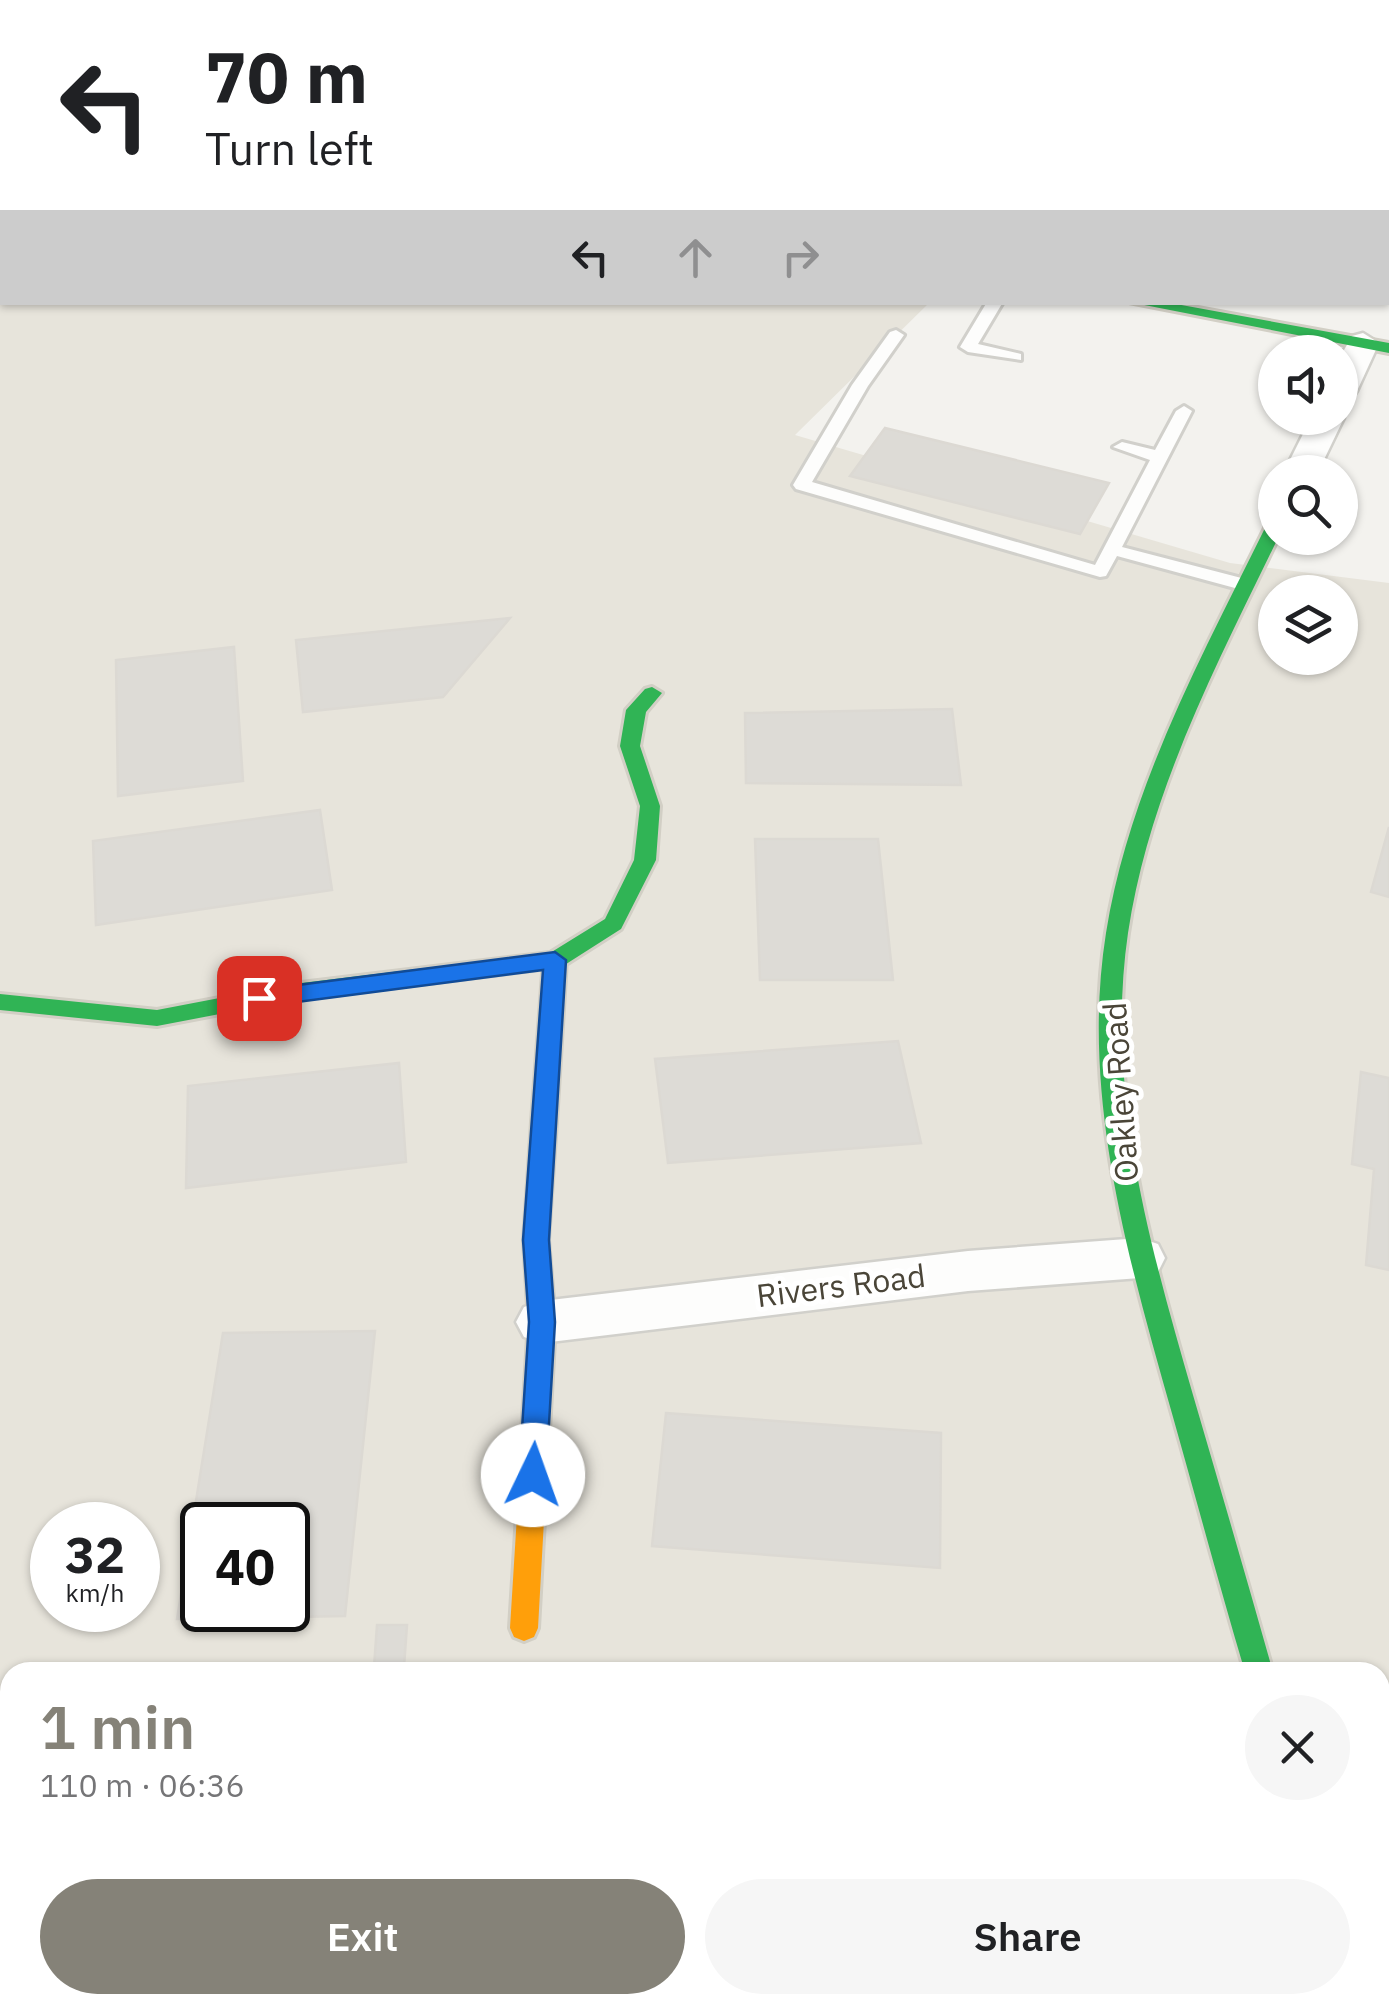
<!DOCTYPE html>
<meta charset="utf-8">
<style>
:root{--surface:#fff;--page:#f6f6f6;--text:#202124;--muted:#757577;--accent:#858278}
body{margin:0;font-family:"IBM Plex Sans",sans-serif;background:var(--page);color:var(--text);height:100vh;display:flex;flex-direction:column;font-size:38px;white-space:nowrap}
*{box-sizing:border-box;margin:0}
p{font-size:32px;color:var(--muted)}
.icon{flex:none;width:55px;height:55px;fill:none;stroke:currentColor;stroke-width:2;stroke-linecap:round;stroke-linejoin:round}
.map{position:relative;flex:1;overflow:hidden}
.sheet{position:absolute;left:0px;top:1662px;width:1390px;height:352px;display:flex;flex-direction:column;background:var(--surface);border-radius:30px 30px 0 0;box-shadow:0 2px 8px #0004}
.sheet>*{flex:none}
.top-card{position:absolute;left:0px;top:0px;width:1390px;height:305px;box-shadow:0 2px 8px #0004;background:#fff;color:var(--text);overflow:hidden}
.controls{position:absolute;left:1258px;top:335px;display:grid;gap:20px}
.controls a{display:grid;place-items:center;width:100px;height:100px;border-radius:50%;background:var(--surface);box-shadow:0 2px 8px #0004;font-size:50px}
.speed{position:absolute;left:30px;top:1502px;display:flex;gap:20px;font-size:50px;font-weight:700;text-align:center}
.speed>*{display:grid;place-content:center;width:130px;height:130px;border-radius:50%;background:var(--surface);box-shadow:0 2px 8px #0004;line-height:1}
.speed small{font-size:25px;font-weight:400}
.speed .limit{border:5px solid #111;border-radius:15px;background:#fff;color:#111}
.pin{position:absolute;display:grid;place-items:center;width:85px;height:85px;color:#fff;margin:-42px;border-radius:20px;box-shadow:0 5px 15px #0006}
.me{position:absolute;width:110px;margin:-55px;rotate:3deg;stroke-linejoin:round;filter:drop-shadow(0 0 8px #0008)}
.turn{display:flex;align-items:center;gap:35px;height:210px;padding:0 40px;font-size:45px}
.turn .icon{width:130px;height:130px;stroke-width:2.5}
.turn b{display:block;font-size:70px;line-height:85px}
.lanes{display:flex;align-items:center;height:95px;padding:0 40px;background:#0003;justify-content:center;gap:50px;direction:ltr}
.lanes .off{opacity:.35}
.round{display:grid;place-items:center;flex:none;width:105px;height:105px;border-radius:52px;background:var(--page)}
.summary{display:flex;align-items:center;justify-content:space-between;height:170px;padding:0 40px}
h1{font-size:60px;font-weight:600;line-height:75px;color:var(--accent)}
.action{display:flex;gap:20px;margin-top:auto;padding:20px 40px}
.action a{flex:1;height:115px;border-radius:60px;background:var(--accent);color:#fff;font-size:40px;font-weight:600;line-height:115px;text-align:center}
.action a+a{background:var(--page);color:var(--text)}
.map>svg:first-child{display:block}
.residential{fill:#e7e4db;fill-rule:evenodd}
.building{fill:#dddbd6;stroke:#dcd9d3;stroke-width:2.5;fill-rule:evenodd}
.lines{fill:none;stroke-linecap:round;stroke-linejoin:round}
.lane-casing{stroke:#d1d0cb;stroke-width:6}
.street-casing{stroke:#d1d0cb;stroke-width:5}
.fast-casing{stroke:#d2cfc5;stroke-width:6}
.slow-casing{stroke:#d2cfc5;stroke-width:6}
.jam-casing{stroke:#d2cfc5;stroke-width:6}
.lane{fill:#fdfdfc;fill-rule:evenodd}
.street{fill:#fdfdfc;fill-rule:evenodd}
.fast{fill:#30b455;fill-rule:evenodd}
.slow{fill:#ff9f0a;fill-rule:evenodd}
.jam{fill:#e5322d;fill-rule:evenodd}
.route{fill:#1a73e8;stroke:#114b97;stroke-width:2.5}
.labels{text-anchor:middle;stroke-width:10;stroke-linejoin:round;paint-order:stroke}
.street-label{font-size:32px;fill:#4a4538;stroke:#fff}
</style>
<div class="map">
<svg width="1389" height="2014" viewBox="0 0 1389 2014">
<rect width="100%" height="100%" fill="#f3f2ee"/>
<path class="residential" d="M 0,0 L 1237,0 L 2,2 L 2,302 L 929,303 L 795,435 L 1230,563 L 1389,583 L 1389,2014 L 0,2014 ZM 1275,592 L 1340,592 L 1340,658 L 1275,658 ZM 52,1525 L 138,1525 L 138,1610 L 52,1610 ZM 202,1525 L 288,1525 L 288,1610 L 202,1610 ZM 10,1672 L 1380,1672 L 1380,2005 L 10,2005 Z"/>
<g class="building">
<path d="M 885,428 L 1109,483 L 1080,534 L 850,476 Z"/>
<path d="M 510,618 L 443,697 L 303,712 L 296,640 Z"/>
<path d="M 234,647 L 243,781 L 118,796 L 116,660 Z"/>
<path d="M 952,709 L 961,785 L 746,783 L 745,713 Z"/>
<path d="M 320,810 L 332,890 L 96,925 L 93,841 Z"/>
<path d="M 1389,827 L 1389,897 L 1371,892 Z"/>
<path d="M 755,839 L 878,839 L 893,980 L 760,980 Z"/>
<path d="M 898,1041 L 921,1143 L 668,1163 L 655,1059 Z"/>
<path d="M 399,1063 L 406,1162 L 186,1188 L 188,1086 Z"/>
<path d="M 1361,1072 L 1389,1078 L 1389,1270 L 1366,1265 L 1374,1169 L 1352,1164 Z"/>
<path d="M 375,1331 L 345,1616 L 177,1619 L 223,1333 ZM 202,1525 L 288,1525 L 288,1610 L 202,1610 Z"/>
<path d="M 666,1413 L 941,1433 L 940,1568 L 652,1546 Z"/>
<path d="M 377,1625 L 407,1625 L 404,1667 L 374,1667 Z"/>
<path d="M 147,2005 L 185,2005 L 186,2014 L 113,2014 Z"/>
</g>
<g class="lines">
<g class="lane-casing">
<g id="lane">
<path d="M 987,302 L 1003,302 L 978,344 L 1021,354 L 1021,360 L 968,352 L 960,347 Z"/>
<path d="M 896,330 L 904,335 L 868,386 L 812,482 L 1095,565 L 1150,460 L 1113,447 L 1122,442 L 1155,450 L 1176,411 L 1184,406 L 1192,411 L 1122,547 L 1253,581 L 1253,589 L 1246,591 L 1117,556 L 1106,576 L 1100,577 L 796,489 L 793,485 L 852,385 L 890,332 Z"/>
<path d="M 10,1866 L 10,1896 L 0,1898 L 0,1868 Z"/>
<path d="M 287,2005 L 319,2005 L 320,2014 L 288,2014 Z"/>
</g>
</g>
<g class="street-casing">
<g id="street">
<path d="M 1363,333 L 1379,343 L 1357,391 L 1352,398 L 1340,401 L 1340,357 L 1352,336 Z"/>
<path d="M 1340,412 L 1344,418 L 1318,472 L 1284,472 L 1311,418 L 1340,418 Z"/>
<path d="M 1140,1238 L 1158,1244 L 1165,1258 L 1158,1272 L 1140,1278 L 968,1291 L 542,1343 L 524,1337 L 516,1322 L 524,1307 L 542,1301 L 968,1251 Z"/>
<path d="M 1389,1837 L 1389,1899 L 1380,1901 L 1380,1839 Z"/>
<path d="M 1380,1982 L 1389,2000 L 1389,2014 L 1330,2014 L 1327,2005 L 1380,2005 Z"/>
</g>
</g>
<g class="fast-casing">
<g id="fast">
<path d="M 1129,302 L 1165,302 L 1389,343 L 1389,353 Z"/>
<path d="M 1275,521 L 1275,538 L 1278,538 C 1217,664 1149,792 1128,933 C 1105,1090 1150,1246 1193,1395 C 1220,1487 1247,1580 1273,1672 L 1245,1672 C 1220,1588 1197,1502 1173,1417 C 1129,1261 1080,1097 1106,933 C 1129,788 1202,656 1266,526 Z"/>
<path d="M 652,687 L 662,693 L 646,712 L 640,746 L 660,806 L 656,860 L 621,929 L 563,966 L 293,1000 L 157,1026 L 0,1010 L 0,994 L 157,1010 L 293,984 L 550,953 L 605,919 L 634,860 L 640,806 L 620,746 L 626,710 L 645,689 Z"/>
</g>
</g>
<g class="slow-casing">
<g id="slow">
<rect x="0" y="223" width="2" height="8"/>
<path d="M 544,1113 L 552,1116 L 556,1122 L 548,1240 L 555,1322 L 538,1628 L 534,1637 L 524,1641 L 514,1637 L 510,1628 L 529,1322 L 524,1240 L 532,1122 L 536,1116 Z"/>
</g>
</g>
<g class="jam-casing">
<path id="jam" d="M 555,952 L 566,960 L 556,1122 L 552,1128 L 536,1128 L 532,1122 L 544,960 Z"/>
</g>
<use href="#lane" class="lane"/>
<use href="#street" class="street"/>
<use href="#fast" class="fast"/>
<use href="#slow" class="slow"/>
<use href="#jam" class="jam"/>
</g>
<path class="route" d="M 555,952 L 566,960 L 549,1240 L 555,1322 L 546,1475 L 542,1483 L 533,1487 L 523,1483 L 519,1475 L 529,1322 L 523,1240 L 543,970 L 259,1007 L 248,998 L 259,990 Z"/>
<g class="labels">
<g class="street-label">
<text transform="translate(1121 1092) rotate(-94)" y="11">Oakley Road</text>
<text transform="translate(841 1286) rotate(-7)" y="11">Rivers Road</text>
</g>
</g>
</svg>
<div class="controls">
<a><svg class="icon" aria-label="sound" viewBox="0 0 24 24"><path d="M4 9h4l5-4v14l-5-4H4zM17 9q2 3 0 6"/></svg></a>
<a><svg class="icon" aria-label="search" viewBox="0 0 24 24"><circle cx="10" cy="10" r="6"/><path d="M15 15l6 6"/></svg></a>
<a><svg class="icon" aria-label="layers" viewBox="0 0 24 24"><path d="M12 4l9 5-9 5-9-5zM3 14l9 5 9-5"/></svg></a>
</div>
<div class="speed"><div>32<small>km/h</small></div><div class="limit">40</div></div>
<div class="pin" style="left:259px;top:998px;background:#d93025"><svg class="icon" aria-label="arrive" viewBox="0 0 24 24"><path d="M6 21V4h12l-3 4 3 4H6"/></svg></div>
<svg class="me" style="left:533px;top:1475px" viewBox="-20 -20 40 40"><circle r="19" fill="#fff"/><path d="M0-13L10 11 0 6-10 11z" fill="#1a73e8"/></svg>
<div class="top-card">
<div class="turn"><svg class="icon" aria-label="left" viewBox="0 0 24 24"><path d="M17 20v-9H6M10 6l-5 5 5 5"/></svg><div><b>70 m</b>Turn left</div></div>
<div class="lanes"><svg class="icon" aria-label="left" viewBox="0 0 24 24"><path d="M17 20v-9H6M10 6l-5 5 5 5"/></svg><svg class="icon off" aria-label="ahead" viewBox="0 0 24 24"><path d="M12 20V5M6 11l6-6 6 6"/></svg><svg class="icon off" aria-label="right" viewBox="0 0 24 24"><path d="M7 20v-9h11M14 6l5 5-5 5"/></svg></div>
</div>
<section class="sheet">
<div class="summary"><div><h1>1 min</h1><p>110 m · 06:36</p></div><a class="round"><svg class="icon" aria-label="close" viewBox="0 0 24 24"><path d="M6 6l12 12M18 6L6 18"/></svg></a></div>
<div class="action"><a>Exit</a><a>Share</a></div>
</section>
</div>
